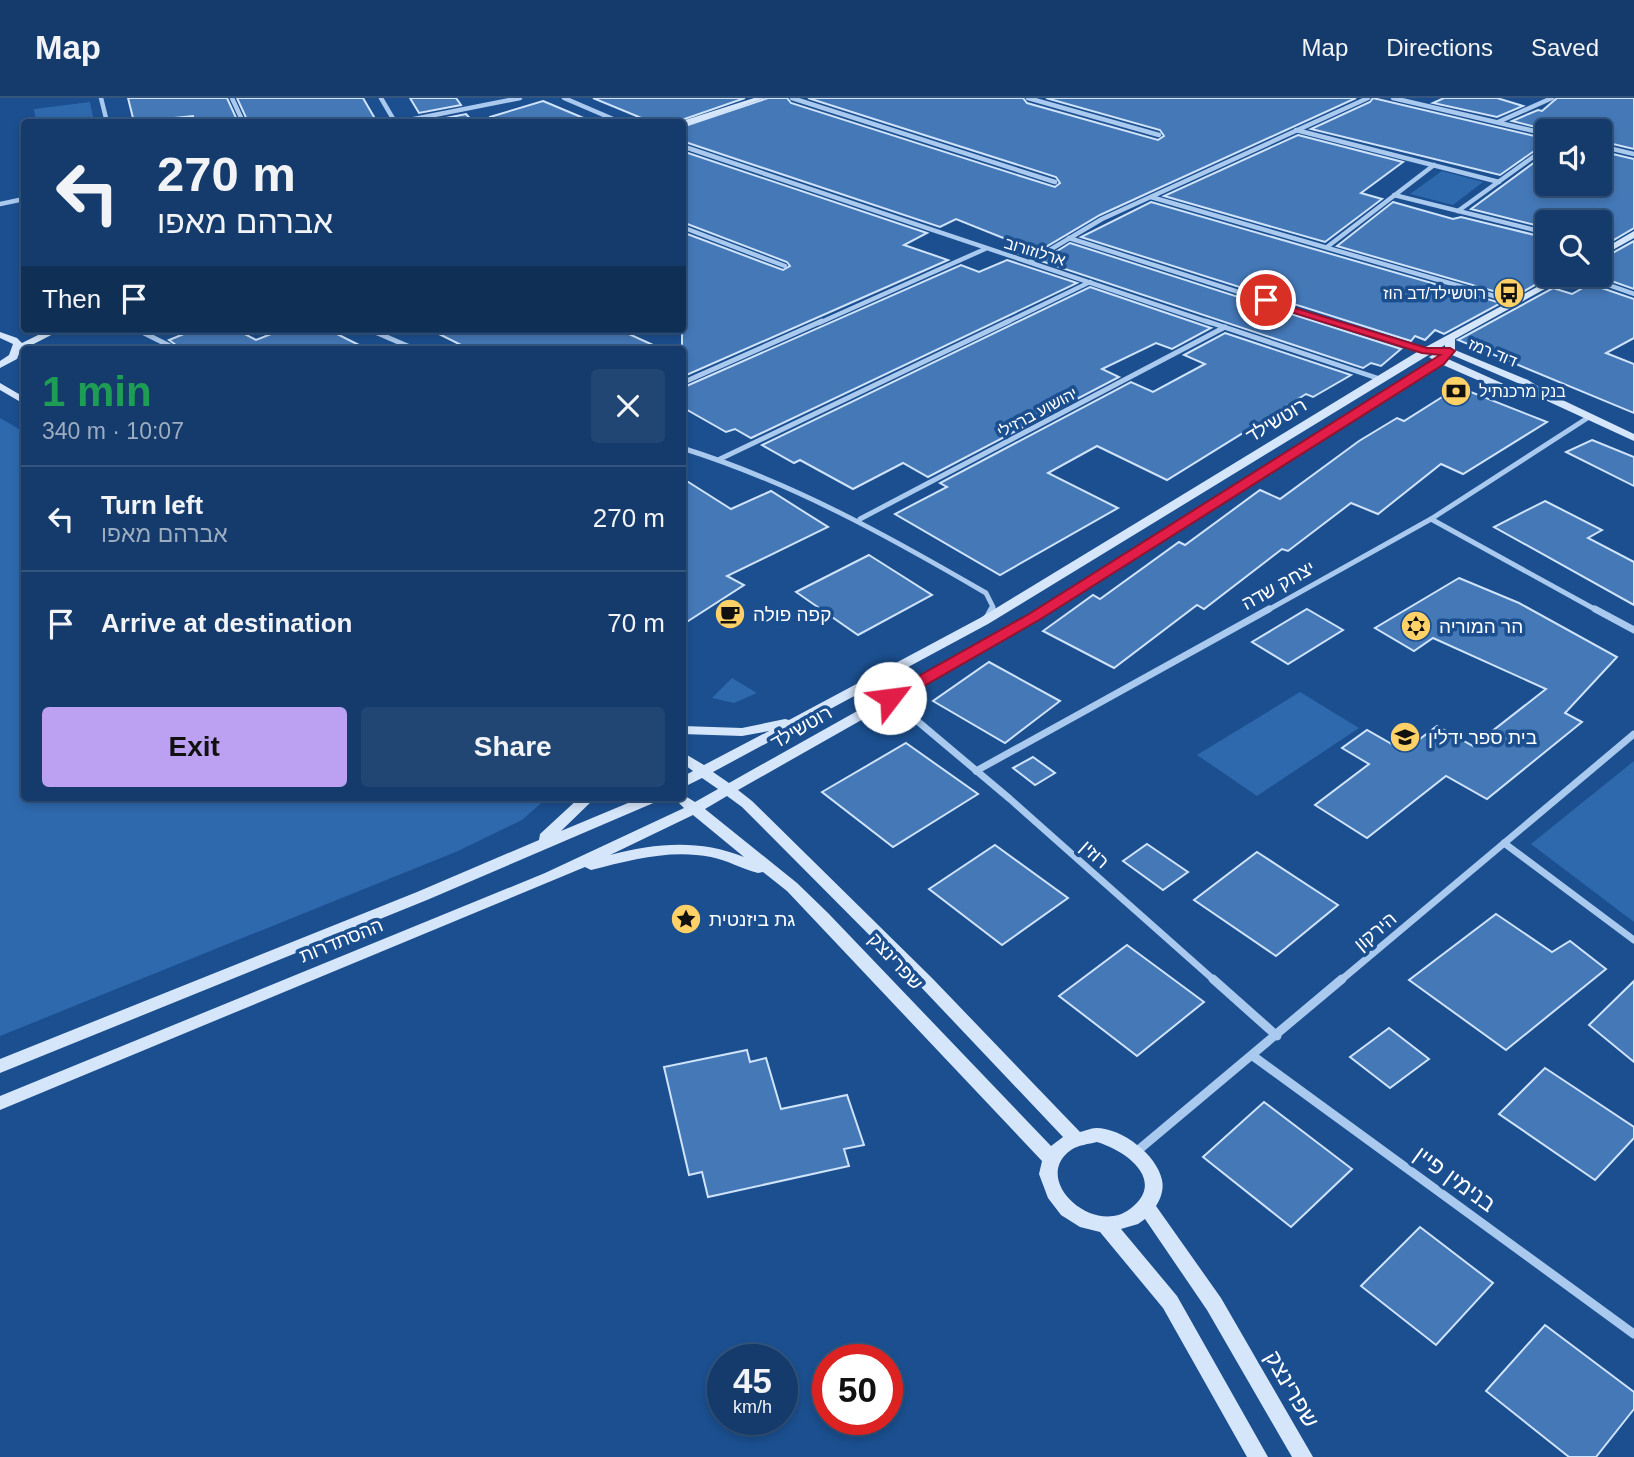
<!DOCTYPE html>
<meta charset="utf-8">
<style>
:root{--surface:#143b6b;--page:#214673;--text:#f1f3f6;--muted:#9dadc1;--line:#33557e;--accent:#bca0f2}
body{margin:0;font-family:Arial,"Noto Sans Hebrew",sans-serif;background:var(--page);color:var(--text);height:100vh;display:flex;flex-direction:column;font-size:26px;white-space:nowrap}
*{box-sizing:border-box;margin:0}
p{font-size:23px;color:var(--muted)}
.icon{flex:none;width:38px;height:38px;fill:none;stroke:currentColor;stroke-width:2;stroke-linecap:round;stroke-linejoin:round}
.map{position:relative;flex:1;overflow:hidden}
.sheet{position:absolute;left:21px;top:248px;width:665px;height:455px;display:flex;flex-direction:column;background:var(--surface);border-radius:7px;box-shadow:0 4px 10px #0003,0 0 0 2px var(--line)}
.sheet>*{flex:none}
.top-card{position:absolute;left:21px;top:21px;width:665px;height:214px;border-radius:7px;box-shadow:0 4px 10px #0003,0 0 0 2px var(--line);background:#143b6b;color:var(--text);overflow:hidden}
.controls{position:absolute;left:1535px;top:21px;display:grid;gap:14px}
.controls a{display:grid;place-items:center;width:77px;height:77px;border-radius:7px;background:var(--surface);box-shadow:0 4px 10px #0003,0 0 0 2px var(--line);font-size:35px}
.speed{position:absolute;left:707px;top:1246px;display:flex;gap:14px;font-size:35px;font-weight:700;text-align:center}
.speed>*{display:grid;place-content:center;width:91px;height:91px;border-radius:50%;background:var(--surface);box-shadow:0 4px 10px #0003,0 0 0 2px var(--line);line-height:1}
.speed small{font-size:18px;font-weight:400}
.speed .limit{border:10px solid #d22;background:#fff;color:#111}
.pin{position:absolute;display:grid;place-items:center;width:60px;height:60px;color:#fff;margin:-30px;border:4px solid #fff;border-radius:50%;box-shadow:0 2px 7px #0007}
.me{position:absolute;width:77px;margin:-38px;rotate:60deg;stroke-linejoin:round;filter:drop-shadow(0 0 5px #0008)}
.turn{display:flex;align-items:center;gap:24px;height:147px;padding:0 21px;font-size:32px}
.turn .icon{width:91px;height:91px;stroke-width:2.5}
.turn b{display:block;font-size:49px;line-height:60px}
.then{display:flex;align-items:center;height:66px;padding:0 21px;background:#0003;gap:14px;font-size:26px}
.round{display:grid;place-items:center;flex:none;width:74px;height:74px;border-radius:7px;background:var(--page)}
.headline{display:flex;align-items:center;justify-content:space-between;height:119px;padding:0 21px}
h1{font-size:42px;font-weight:800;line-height:52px;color:#1e9e55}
.action{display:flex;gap:14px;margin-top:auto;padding:14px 21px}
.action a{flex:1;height:80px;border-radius:7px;background:var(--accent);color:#111;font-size:28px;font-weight:800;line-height:80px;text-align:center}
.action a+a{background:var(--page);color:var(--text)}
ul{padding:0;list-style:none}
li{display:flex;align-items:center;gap:21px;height:105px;padding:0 21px;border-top:2px solid var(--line)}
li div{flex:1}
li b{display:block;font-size:26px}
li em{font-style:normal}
header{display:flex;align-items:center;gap:42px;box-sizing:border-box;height:98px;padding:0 35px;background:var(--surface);border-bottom:2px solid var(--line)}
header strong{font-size:33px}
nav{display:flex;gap:38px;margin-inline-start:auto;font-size:24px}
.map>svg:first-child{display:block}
.green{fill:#2e69ad}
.building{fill:#4478b7;stroke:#cfe3fa;stroke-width:2}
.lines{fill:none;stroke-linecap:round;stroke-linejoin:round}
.street-far3{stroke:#a9c9ee;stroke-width:4.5}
.street-far2{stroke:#a9c9ee;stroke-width:5}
.street-far1{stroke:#a9c9ee;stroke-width:7}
.street{stroke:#a9c9ee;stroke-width:9}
.secondary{fill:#d6e6fa;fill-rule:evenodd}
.route{fill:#e11d48;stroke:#92132f;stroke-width:2}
.labels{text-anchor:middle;stroke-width:7;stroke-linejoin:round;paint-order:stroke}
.far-street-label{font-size:16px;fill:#fff;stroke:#1b4f8f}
.far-poi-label{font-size:16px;fill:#fff;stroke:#1b4f8f;text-anchor:end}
.street-label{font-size:19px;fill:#fff;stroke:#1b4f8f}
.poi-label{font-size:19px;fill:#fff;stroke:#1b4f8f;text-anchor:start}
.near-street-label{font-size:23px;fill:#fff;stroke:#1b4f8f}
</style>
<header>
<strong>Map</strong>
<nav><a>Map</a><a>Directions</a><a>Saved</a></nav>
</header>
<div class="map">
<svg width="1634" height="1359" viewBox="0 0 1634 1359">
<rect width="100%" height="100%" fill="#1b4f8f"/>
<g class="green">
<path d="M 90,4 L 94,24 L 36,24 L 34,11 Z"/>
<path d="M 1442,73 L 1483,84 L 1453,107 L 1410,96 Z"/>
<path d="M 0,320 L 24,334 L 24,700 L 547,700 L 522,722 L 458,753 L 0,938 Z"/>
<path d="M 732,580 L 757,595 L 734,605 L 712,600 Z"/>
<path d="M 1300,594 L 1359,630 L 1257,698 L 1197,657 Z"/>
<path d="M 1634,663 L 1634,824 L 1531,746 Z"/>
</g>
<g class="building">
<path d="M 128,0 L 227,0 L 238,24 L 195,24 L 193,18 L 134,24 Z"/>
<path d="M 237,0 L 363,0 L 377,24 L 248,24 Z"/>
<path d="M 410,0 L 456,0 L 461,7 L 419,15 Z"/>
<path d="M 593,0 L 745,0 L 676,24 L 651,24 Z"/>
<path d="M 768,0 L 787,0 L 791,5 L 1055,89 L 1060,85 L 1056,79 L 808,0 L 1023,0 L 1027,5 L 1158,42 L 1164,38 L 1160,32 L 1046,0 L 1356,0 L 1100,117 L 1029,159 L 1020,156 L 1031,151 L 956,121 L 940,129 L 682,43 L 682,29 Z"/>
<path d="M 1373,0 L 1547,41 L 1547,44 L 1500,77 L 1311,31 L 1370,4 Z"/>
<path d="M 1444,0 L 1497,0 L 1523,8 L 1497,19 L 1433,5 Z"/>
<path d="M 1557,0 L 1634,0 L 1634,51 L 1600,43 L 1600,33 L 1551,33 L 1512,23 L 1538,12 L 1542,13 Z"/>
<path d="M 543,3 L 593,24 L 491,24 L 490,19 Z"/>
<path d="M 466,16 L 473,24 L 425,24 Z"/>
<path d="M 1298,37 L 1403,64 L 1361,95 L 1382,101 L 1325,144 L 1164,98 Z"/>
<path d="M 682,53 L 927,135 L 904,147 L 948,162 L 682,279 L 682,134 L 783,172 L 790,168 L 787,164 L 682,124 Z"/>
<path d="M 1600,53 L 1634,61 L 1634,130 L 1600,150 L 1600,124 L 1547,124 L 1547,130 L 1471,111 L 1547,55 L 1547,86 L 1600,86 Z"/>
<path d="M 1151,104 L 1501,205 L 1444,236 L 1435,232 L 1425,242 L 1415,238 L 1411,243 L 1081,139 Z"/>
<path d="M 1393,104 L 1453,121 L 1461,119 L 1547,140 L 1547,180 L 1514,199 L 1337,148 Z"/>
<path d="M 1634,143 L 1634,191 L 1600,179 L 1600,162 Z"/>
<path d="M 1070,145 L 1329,228 L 1401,251 L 1381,268 L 1371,265 L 1363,270 L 1041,163 Z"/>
<path d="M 1007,162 L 1077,185 L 751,340 L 735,331 L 726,334 L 682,309 L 682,290 L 961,167 L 979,174 Z"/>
<path d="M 1590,186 L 1634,201 L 1634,240 L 1606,255 L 1634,266 L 1634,315 L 1458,242 L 1553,190 L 1572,196 Z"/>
<path d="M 1090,189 L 1211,230 L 1172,251 L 1156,245 L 1102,271 L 1119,279 L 928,379 L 903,365 L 853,391 L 800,362 L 794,365 L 762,347 Z"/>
<path d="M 196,231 L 235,231 L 256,242 L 284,231 L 327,231 L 369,252 L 183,252 L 169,242 Z"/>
<path d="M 429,231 L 618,231 L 664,252 L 471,252 Z"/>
<path d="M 1225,235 L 1351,277 L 1313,299 L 1306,296 L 1167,382 L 1097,348 L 1048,375 L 1118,410 L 1000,477 L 895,416 L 947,389 L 940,385 L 1131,284 L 1153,294 L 1205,266 L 1184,257 Z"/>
<path d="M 1458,289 L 1547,324 L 1463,376 L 1441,366 L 1378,416 L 1351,405 L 1288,453 L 1282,451 L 1204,511 L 1197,507 L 1114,570 L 1043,533 L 1093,497 L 1100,501 L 1179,444 L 1185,447 L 1260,392 L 1280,401 L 1359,343 L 1397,320 L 1404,323 Z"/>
<path d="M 1592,342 L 1634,359 L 1634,388 L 1566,354 Z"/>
<path d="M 682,380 L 731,411 L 771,393 L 828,429 L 727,478 L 744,487 L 682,527 Z"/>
<path d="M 1545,403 L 1602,432 L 1588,440 L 1634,464 L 1634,507 L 1494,429 Z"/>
<path d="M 869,457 L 932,497 L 858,537 L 796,494 Z"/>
<path d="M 1459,480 L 1519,505 L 1617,559 L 1565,615 L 1582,624 L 1487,701 L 1446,678 L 1367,740 L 1315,707 L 1369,666 L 1342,650 L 1367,632 L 1404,653 L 1437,628 L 1473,648 L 1546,591 L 1433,540 L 1414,553 L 1375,530 Z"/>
<path d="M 1307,511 L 1343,532 L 1288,566 L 1252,544 Z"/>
<path d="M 989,564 L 1060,603 L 1005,645 L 933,603 Z"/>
<path d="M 906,645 L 978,696 L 893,749 L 822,694 Z"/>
<path d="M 1033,659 L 1055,675 L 1035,687 L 1013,670 Z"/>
<path d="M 1147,746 L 1188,774 L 1163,792 L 1123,763 Z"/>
<path d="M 995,747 L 1068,800 L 1002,847 L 929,791 Z"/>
<path d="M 1257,754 L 1338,807 L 1276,858 L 1194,802 Z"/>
<path d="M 1496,816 L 1552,854 L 1570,843 L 1606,871 L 1506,952 L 1409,882 Z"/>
<path d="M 1127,847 L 1204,904 L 1137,958 L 1059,898 Z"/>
<path d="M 1634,883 L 1634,964 L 1589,927 Z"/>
<path d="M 1389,930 L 1429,961 L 1390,990 L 1350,959 Z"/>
<path d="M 747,952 L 750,964 L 766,960 L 781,1011 L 847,997 L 864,1047 L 844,1051 L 849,1068 L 708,1099 L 702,1074 L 689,1077 L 664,969 Z"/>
<path d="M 1545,970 L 1634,1029 L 1634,1040 L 1595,1082 L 1499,1016 Z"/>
<path d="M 1264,1004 L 1352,1071 L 1291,1129 L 1203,1059 Z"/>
<path d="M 1420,1129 L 1493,1185 L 1436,1247 L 1361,1188 Z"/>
<path d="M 1545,1227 L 1634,1294 L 1634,1311 L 1596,1359 L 1569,1359 L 1486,1293 Z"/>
</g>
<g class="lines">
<g class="street-far3">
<path d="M 101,0 L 107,24"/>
<path d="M 232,0 L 243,24"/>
<path d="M 381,0 L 395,24"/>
<path d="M 564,0 L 620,24"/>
<path d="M 792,0 L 1055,84"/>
<path d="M 1028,0 L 1159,37"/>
<path d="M 1393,0 L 1547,36"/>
<path d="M 399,24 L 520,0"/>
<path d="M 1498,24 L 1552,0"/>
<path d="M 1296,32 L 1499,84"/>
<path d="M 682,48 L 1211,225"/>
<path d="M 1600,48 L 1634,56"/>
<path d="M 1394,97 L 1547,135"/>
<path d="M 1151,99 L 1515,204"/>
<path d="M 0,106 L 24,101"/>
<path d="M 1458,113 L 1547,49"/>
<path d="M 682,129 L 785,168"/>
<path d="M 1069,140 L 1336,225"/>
<path d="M 1327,149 L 1434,67"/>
<path d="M 1031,163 L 1102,121 L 1368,0"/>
<path d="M 1580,177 L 1634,196"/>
<path d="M 819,225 L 985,151"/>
<path d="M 1005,225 L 1090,184"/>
</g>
<g class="street-far2">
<path d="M 1206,223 L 1380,281"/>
<path d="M 1331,223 L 1426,253"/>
<path d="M 136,231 L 178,252"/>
<path d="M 368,231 L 417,252"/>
<path d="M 682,285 L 822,223"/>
<path d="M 682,350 C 791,384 888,438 986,495 L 993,509 L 991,513"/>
<path d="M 720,361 L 1009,223"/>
<path d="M 860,421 L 1225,229"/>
<path d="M 1431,421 L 1598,513"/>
<path d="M 1266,513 L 1431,421 L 1589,319"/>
</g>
<g class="street-far1">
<path d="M 1595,511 L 1634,532"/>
<path d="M 987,520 L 992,511"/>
<path d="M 890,600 L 1010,701 L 1215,883"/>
<path d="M 976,673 L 1269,511"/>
<path d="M 1504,745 L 1634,842"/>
<path d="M 1340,883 L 1634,636"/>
</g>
<g class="street">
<path d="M 1213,881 L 1277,938"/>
<path d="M 1253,958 L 1634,1236"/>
<path d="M 1136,1054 L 1342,881"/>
</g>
<g class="secondary">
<path d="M 754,0 L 765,0 L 685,28 L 679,24 Z"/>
<path d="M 1634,133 L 1634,140 L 1600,159 L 1600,153 Z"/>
<path d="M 1559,177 L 1570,177 L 1455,241 L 1455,252 L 1528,282 L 1552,297 L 1634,336 L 1634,343 L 1545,302 L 1498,291 L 1443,267 L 1038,522 L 738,692 L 752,703 L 932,880 L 1080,1034 C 1085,1033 1091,1030 1096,1030 C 1122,1030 1157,1057 1162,1082 C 1164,1091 1161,1100 1156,1108 L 1221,1200 L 1313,1359 L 1292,1359 L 1207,1212 L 1145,1121 L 1138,1126 L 1121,1131 L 1177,1198 L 1268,1359 L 1247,1359 L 1163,1210 L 1100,1134 L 1080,1129 L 1061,1117 L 1048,1100 L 1039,1076 L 1042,1063 L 787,793 L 763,774 L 758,775 C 742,771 727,762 711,759 C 670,751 631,762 591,772 L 585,769 L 0,1012 L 0,998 L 545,775 L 684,710 L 674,700 L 682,700 L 682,696 L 695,704 L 718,691 L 702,680 L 682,690 L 682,679 L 693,673 L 682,665 L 682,654 L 704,667 L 769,633 L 742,638 L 682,636 L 682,628 L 742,630 L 785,621 L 789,622 L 980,520 L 1422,251 ZM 1445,247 L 1445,250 L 1436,253 L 1442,256 L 1440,258 L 1434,256 L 1429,259 L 1435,263 L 1030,516 L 729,685 L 713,674 L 988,526 ZM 1452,257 L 1520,286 L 1531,293 L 1506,287 L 1448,261 ZM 727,698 L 742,709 L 920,888 L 1063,1039 L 1051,1048 L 828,815 L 797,785 L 705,711 ZM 693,717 L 744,759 C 699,741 656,745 610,757 ZM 1097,1044 C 1127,1053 1167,1083 1130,1111 C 1093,1139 1030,1081 1071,1052 C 1078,1047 1089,1046 1097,1044 Z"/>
<path d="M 50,231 L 63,231 L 20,253 L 17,261 L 0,270 L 0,263 L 9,257 L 13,246 L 0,240 L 0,234 L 17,240 L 22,245 Z"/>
<path d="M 0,285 L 24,299 L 24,306 L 0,292 Z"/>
<path d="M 579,700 L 595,700 L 561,733 L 640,700 L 660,700 L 658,703 L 427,802 L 0,975 L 0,961 L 417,794 L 539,742 L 540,736 Z"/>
</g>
</g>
<path class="route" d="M 1262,200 L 1427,250 L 1450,250 L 1455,253 L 1444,266 L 1039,522 L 896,604 L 885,604 L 885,597 L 1029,516 L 1440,257 L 1422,255 L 1262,205 Z"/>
<defs>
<g id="bus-disc" transform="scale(1.575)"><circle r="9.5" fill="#ffd166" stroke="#1b4f8f"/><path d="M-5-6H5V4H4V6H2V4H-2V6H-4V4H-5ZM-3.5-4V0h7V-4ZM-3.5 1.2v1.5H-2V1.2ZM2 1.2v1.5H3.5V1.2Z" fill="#111"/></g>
<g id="bank-disc" transform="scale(1.575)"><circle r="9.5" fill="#ffd166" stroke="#1b4f8f"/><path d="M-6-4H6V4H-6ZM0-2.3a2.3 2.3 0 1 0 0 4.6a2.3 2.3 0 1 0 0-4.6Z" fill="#111"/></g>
<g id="cafe-disc" transform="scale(1.575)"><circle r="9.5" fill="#ffd166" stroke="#1b4f8f"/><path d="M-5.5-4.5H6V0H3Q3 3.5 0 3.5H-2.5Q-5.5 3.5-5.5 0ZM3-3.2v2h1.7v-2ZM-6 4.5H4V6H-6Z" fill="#111"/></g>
<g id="synagogue-disc" transform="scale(1.575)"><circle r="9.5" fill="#ffd166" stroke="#1b4f8f"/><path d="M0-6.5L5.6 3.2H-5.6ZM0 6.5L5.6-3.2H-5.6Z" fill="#111"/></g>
<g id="school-disc" transform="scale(1.575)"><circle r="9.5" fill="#ffd166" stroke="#1b4f8f"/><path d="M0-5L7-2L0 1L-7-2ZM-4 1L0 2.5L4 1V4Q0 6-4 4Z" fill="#111"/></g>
<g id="sight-disc" transform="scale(1.575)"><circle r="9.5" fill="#ffd166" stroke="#1b4f8f"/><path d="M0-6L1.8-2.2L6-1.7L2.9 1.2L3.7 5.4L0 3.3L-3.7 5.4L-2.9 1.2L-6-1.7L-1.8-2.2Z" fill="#111"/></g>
</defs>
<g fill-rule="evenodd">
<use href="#bus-disc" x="1509" y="195"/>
<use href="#bank-disc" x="1456" y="293"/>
<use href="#cafe-disc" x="730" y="516"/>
<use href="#synagogue-disc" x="1416" y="528"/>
<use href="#school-disc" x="1405" y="639"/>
<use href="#sight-disc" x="686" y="821"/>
</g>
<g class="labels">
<g class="far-street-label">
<text transform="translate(1035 153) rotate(17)" y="6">ארלוזורוב</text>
<text transform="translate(1493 254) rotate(22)" y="6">דוד רמז</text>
<text transform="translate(1037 314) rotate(-28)" y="6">יהושוע ברזילי</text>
</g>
<g class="far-poi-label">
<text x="1486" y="201">רוטשילד/דב הוז</text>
<text x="1479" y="299" text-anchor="start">בנק מרכנתיל</text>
</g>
<g class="street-label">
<text transform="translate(1276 322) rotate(-31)" y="7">רוטשילד</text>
<text transform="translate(1278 487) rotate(-29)" y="7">יצחק שדה</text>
<text transform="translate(801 629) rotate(-30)" y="7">רוטשילד</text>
<text transform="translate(1095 756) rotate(42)" y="7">רוזין</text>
<text transform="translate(1375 833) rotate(-40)" y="7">הירקון</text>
<text transform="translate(341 842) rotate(-22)" y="7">ההסתדרות</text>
<text transform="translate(896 863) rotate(47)" y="7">שפרינצק</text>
</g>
<g class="poi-label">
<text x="753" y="523">קפה פולה</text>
<text x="1439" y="535">הר המוריה</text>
<text x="1428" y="646">בית ספר ידלין</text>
<text x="709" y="828">גת ביזנטית</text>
</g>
<g class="near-street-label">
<text transform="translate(1455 1081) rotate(36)" y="8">בנימין פיין</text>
<text transform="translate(1292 1291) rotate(60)" y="8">שפרינצק</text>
</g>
</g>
</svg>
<div class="controls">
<a><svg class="icon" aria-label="sound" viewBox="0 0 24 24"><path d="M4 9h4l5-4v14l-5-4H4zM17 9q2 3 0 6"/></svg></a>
<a><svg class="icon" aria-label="search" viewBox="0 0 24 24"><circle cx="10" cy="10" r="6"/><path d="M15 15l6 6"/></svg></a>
</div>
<div class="speed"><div>45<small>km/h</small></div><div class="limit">50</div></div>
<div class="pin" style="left:1266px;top:202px;background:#d93025"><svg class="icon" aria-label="arrive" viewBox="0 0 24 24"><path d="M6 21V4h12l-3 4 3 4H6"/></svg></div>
<svg class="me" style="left:890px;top:600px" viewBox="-20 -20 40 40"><circle r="19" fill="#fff"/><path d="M0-13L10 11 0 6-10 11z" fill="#e11d48"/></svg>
<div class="top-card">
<div class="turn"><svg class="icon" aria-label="left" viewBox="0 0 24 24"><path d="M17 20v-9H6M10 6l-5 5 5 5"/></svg><div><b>270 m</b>אברהם מאפו</div></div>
<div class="then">Then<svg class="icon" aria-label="arrive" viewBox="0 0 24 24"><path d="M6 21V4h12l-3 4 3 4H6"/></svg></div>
</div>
<section class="sheet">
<div class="headline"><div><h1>1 min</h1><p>340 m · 10:07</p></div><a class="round"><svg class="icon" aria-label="close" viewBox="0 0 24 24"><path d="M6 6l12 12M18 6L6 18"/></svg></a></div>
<ul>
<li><svg class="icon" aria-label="left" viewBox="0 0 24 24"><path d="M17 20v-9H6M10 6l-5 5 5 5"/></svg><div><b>Turn left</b><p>אברהם מאפו</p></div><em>270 m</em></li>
<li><svg class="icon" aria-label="arrive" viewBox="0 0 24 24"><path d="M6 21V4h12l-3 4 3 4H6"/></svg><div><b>Arrive at destination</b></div><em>70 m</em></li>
</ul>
<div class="action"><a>Exit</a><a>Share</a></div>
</section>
</div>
